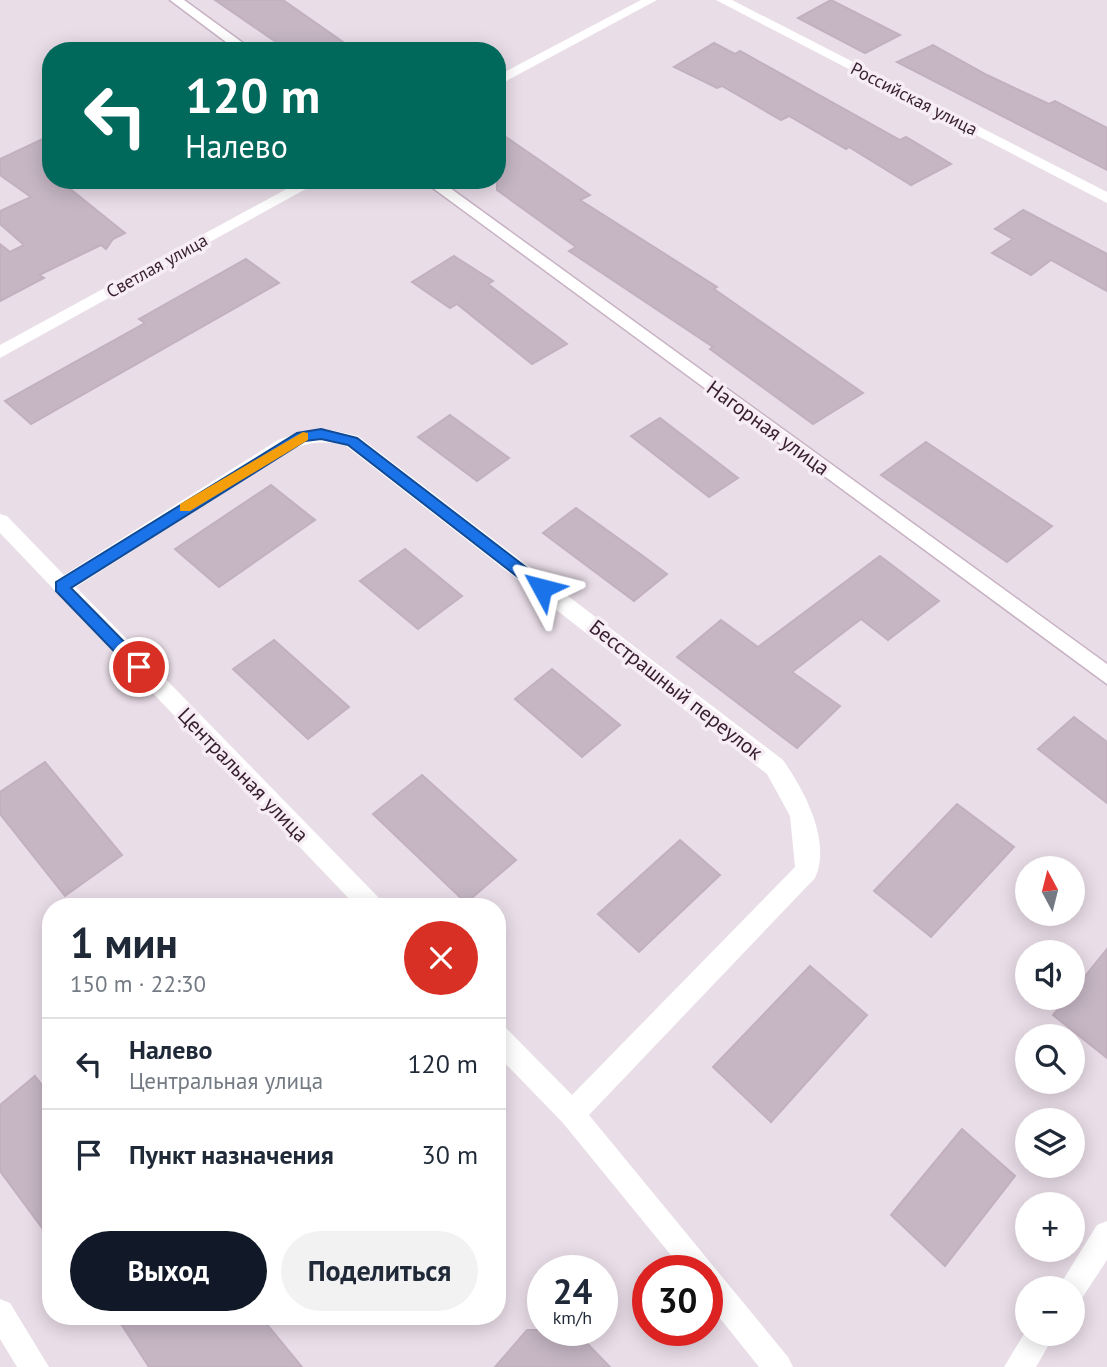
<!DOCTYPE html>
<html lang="ru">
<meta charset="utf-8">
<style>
:root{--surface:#fff;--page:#f2f2f3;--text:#1f2937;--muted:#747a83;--line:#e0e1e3;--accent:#111827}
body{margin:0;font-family:"PT Sans",sans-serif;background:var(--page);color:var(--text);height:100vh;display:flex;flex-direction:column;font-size:26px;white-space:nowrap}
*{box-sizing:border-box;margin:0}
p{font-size:23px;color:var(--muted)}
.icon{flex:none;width:38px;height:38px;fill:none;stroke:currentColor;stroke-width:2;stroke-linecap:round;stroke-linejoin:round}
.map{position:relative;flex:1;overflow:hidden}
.sheet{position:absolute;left:42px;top:898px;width:464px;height:427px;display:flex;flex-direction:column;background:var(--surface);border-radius:28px;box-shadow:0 4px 18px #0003}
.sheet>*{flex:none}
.banner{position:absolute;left:42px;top:42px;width:464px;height:147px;border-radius:28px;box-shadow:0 4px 18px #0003;background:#00695c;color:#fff;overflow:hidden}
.needle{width:46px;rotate:353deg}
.fabs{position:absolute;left:1015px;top:856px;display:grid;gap:14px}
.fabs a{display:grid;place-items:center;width:70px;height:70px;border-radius:50%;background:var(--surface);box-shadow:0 4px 18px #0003;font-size:35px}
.speed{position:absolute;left:527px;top:1255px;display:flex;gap:14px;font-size:35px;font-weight:700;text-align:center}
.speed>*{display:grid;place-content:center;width:91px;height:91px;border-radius:50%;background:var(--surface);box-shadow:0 4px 18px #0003;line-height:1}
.speed small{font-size:18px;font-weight:400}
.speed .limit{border:10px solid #d22;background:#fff;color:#111}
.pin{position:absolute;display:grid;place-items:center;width:60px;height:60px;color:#fff;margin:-30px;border:4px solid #fff;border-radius:50%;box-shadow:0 2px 7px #0007}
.me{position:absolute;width:77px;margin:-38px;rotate:308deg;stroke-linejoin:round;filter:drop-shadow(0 0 5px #0008)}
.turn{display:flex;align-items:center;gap:24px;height:147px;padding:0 28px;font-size:32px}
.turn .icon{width:91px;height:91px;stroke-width:2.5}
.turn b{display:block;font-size:49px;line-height:60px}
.round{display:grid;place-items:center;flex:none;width:74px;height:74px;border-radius:37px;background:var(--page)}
.summary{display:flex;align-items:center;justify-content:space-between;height:119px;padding:0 28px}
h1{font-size:42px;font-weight:700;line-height:52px}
.cta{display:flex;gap:14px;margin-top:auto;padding:14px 28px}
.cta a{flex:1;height:80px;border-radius:42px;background:var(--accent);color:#fff;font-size:28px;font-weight:700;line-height:80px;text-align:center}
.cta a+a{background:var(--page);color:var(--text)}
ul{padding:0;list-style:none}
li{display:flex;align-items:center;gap:21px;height:91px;padding:0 28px;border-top:2px solid var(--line)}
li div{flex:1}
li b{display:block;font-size:26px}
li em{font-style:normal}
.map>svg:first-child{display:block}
.building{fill:#c6b6c4;stroke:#c2b0bf;stroke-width:2}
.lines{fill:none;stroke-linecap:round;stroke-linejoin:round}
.secondary-casing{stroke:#c8b1c3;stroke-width:3}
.street{fill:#fff;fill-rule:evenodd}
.secondary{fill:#fff;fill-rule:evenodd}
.route{fill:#1a73e8;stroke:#114b97;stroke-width:2}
.slow{fill:#f59e0b}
.labels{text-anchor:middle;stroke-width:7;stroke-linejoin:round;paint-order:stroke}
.far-street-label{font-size:18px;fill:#381f30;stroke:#f6edf5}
.street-label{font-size:21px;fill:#381f30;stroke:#f6edf5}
</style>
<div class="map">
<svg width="1107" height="1367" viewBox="0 0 1107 1367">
<rect width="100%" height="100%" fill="#e9dde7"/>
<g class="building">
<path d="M 215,0 L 283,0 L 356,51 L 289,51 Z"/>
<path d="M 831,0 L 900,35 L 865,53 L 798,18 Z"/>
<path d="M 714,43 L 735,54 L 740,51 L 900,140 L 906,137 L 951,164 L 911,185 L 849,147 L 846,149 L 789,116 L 781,120 L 722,86 L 717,88 L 674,67 Z"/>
<path d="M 933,45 L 987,75 L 1049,104 L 1055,101 L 1107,128 L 1107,170 L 897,62 Z"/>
<path d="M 497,131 L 590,195 L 580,200 L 717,287 L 714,289 L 863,393 L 813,424 L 710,349 L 713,347 L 569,251 L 576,247 L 497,190 Z"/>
<path d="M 51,135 L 51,180 L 59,180 L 125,233 L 113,239 L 106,249 L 101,245 L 39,275 L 44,278 L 0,301 L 0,244 L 10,252 L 24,245 L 0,224 L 0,211 L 31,197 L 0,175 L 0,159 Z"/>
<path d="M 1023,210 L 1107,254 L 1107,291 L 1051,260 L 1031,275 L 992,253 L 1013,239 L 995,229 Z"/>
<path d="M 454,256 L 493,281 L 488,284 L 567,344 L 532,364 L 457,304 L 450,308 L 412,282 Z"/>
<path d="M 246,259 L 279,283 L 31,424 L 5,401 L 145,323 L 139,319 Z"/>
<path d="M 450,415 L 509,458 L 477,481 L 418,437 Z"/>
<path d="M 660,418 L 738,478 L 709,497 L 631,436 Z"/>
<path d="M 926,442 L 1052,526 L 1007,562 L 881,475 Z"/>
<path d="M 271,485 L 315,520 L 219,587 L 175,549 Z"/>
<path d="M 576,508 L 643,556 L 667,574 L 634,601 L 543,533 Z"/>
<path d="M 405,549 L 462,596 L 418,629 L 360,581 Z"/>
<path d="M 880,556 L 939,601 L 888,640 L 861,619 L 792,672 L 840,706 L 797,748 L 677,657 L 721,620 L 758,647 Z"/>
<path d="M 274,640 L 349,707 L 308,739 L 233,669 Z"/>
<path d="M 552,669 L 620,725 L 582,757 L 515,699 Z"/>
<path d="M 1074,717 L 1107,742 L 1107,803 L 1038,749 Z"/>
<path d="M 45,762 L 122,855 L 65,896 L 0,814 L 0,792 Z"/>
<path d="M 422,775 L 516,860 L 466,903 L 373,814 Z"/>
<path d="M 957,804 L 1014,847 L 931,937 L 874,891 Z"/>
<path d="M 680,840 L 720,875 L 639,952 L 598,914 Z"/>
<path d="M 1107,949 L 1107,1058 L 1053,1015 L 1067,998 L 1073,998 L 1073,991 Z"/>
<path d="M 810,966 L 867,1015 L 771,1122 L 713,1067 Z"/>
<path d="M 35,1076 L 51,1097 L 51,1240 L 0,1171 L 0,1105 Z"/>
<path d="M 962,1129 L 1015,1176 L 945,1266 L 891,1215 Z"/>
<path d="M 116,1316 L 260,1316 L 302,1367 L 149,1367 Z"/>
<path d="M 527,1330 L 574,1330 L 610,1367 L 495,1367 Z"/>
</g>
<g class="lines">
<g class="secondary-casing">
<g id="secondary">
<path d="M 170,0 L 184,0 L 254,51 L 238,51 Z"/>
<path d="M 422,180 L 439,180 L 1107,664 L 1107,684 Z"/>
</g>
</g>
<g class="street">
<path d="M 641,0 L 657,0 L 497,86 L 497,76 Z"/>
<path d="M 716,0 L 732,0 L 1107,192 L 1107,203 Z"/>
<path d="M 303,180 L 322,180 L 0,358 L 0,345 Z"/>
<path d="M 326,429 L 358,436 L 783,760 C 804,790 832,841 815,878 L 589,1115 L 788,1357 L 793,1367 L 759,1367 L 707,1302 L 707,1270 L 683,1270 L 563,1123 L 497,1055 L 497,1025 L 506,1028 L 572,1095 L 795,867 L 790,816 L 767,774 L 346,446 C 326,440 309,442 290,450 L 76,587 L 379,898 L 383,906 L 356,906 L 0,533 L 0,514 L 7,516 L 64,575 L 278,440 L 301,432 Z"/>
<path d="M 1107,1221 L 1107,1260 L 1082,1298 L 1073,1302 L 1073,1288 L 1058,1288 L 1097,1225 Z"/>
<path d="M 0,1299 L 10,1303 L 49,1367 L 17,1367 L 0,1339 Z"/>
<path d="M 1027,1329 L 1027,1334 L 1055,1334 L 1036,1367 L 1004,1367 Z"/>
</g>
<use href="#secondary" class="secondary"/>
</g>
<path class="route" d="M 321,429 L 357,438 L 548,584 L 548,592 L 537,592 L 348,445 L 321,439 L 305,441 L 71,588 L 144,662 L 144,671 L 133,671 L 56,591 L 56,582 L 297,433 Z"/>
<path class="slow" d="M 303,432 L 308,433 L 308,440 L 190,511 L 180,511 L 180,504 Z"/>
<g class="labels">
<g class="far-street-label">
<text transform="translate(914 99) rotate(27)" y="6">Российская улица</text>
<text transform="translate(157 266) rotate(-29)" y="6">Светлая улица</text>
</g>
<g class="street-label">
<text transform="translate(768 428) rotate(36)" y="7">Нагорная улица</text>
<text transform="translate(676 690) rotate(38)" y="7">Бесстрашный переулок</text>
<text transform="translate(243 775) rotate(46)" y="7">Центральная улица</text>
</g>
</g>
</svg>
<div class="fabs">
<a><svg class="needle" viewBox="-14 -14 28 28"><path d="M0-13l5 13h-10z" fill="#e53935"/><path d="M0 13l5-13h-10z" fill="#747a83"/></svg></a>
<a><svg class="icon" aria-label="sound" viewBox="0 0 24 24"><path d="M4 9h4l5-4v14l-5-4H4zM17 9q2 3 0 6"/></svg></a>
<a><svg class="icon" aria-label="search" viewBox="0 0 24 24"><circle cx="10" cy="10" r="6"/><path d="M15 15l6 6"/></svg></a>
<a><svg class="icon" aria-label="layers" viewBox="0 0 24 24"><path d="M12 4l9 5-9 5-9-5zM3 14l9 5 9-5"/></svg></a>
<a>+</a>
<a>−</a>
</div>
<div class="speed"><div>24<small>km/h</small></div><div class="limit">30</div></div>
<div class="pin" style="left:139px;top:667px;background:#d93025"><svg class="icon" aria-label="arrive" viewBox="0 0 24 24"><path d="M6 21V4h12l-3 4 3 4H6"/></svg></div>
<svg class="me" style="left:542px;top:588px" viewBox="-20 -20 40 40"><path d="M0-17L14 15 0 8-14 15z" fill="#1a73e8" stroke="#fff" stroke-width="4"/></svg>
<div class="banner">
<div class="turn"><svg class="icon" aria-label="left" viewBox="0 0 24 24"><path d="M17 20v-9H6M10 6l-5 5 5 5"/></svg><div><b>120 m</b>Налево</div></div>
</div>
<section class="sheet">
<div class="summary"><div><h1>1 мин</h1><p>150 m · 22:30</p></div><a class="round" style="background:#d93025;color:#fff"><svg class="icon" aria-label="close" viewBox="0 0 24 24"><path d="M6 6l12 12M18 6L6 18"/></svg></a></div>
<ul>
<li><svg class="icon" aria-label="left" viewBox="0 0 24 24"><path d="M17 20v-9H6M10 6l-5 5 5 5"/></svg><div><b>Налево</b><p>Центральная улица</p></div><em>120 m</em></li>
<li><svg class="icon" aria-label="arrive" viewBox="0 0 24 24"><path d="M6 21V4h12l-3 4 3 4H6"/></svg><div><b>Пункт назначения</b></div><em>30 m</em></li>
</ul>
<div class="cta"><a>Выход</a><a>Поделиться</a></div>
</section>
</div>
